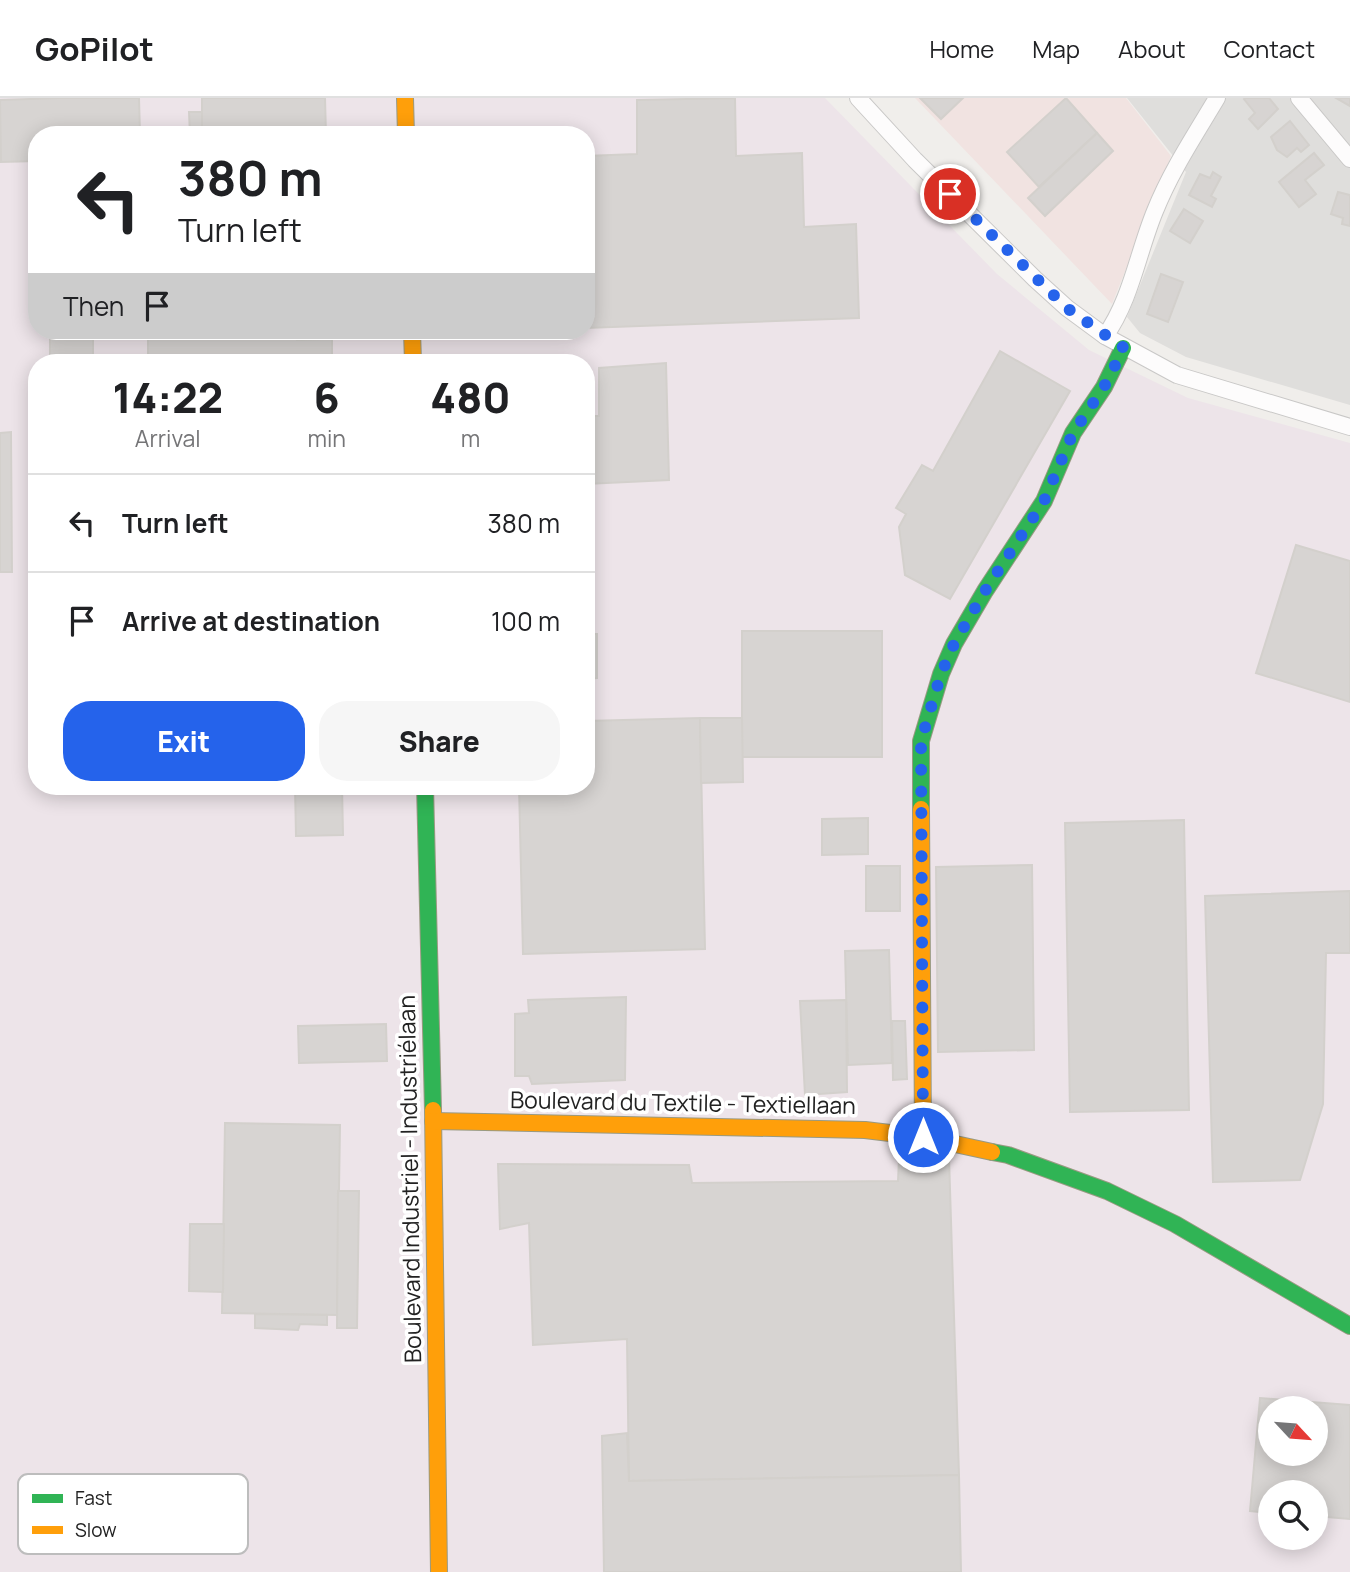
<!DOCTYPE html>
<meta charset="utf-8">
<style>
:root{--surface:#fff;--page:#f6f6f6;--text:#202124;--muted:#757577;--line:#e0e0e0;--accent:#2563eb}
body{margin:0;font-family:Manrope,sans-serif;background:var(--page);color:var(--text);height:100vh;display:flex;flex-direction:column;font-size:26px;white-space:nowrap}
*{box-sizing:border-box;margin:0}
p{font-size:23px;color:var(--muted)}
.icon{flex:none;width:38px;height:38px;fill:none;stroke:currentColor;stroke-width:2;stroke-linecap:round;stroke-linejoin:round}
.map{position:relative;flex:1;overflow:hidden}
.drawer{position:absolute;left:28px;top:256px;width:567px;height:441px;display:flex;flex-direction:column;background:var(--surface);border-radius:28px;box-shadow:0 4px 18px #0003}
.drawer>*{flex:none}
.banner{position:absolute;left:28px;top:28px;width:567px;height:214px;border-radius:28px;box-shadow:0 4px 18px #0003;background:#fff;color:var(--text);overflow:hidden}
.needle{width:46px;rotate:116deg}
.fabs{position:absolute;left:1258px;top:1298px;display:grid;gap:14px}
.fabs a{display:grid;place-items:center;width:70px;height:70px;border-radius:50%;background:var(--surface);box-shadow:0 4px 18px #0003;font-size:35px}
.pin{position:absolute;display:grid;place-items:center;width:60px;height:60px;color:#fff;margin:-30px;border:4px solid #fff;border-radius:50%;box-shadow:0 2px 7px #0007}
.me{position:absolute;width:77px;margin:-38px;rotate:0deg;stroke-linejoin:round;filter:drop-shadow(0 0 5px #0008)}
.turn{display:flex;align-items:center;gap:24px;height:147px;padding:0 35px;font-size:32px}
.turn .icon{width:91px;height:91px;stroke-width:2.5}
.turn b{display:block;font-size:49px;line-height:60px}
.then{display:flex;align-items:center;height:66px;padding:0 35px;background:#0003;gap:14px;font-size:26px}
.eta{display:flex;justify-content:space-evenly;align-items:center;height:119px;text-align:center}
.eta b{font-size:42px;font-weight:800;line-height:49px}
.action{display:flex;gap:14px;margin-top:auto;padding:14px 35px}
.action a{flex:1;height:80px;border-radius:28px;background:var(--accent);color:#fff;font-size:28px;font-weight:800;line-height:80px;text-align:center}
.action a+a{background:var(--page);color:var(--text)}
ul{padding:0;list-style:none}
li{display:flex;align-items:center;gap:21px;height:98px;padding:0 35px;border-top:2px solid var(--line)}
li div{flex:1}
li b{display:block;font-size:26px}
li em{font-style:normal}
header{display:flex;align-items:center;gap:42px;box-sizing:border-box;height:98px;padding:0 35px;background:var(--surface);border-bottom:2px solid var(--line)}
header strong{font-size:33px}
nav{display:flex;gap:38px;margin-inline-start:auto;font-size:24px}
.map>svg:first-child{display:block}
.residential{fill:#dfdedc}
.commercial{fill:#f1e3e1}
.industrial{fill:#ede4e9;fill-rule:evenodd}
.building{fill:#d7d4d2;stroke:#d3d0cc;stroke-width:2;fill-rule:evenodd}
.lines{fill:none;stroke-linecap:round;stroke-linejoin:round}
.street-casing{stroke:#c9c8c7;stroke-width:18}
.fast-casing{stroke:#999a82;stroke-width:18}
.slow-casing{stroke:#999a82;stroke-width:18}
.street{stroke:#fdfcfc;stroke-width:16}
.fast{stroke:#30b455;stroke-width:16}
.slow{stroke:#ff9f0a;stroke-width:16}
.route{stroke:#2563eb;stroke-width:12;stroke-dasharray:0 21.6}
.labels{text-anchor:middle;stroke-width:7;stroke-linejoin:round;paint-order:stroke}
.street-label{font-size:23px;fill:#222;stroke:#fff}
.key{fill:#fff;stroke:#bdbdbd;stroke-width:2}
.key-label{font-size:19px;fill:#222}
</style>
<header>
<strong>GoPilot</strong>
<nav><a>Home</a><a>Map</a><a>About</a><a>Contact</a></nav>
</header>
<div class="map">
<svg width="1350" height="1474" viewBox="0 0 1350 1474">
<rect width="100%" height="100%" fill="#f0eeeb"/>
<path class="residential" d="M 1127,0 L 1350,0 L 1350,307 L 1186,259 L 1140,235 L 1127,219 L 1186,74 Z"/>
<path class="commercial" d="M 915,0 L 1126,0 L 1171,58 L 1112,206 Z"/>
<path class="industrial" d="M 0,0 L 825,0 L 997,176 L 1089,252 L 1188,300 L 1350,345 L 1350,1474 L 0,1474 ZM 37,37 L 586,37 L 586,233 L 37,233 ZM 37,264 L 586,264 L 586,688 L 37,688 ZM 1270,1311 L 1316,1311 L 1316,1356 L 1270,1356 ZM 1270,1395 L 1316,1395 L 1316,1440 L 1270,1440 Z"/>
<g class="building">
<path d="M 59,0 L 139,0 L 140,37 L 37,37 L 37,63 L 1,64 L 0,2 Z"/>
<path d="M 202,0 L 325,0 L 326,37 L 202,37 Z"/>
<path d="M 735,0 L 736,58 L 802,55 L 804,129 L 856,126 L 859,220 L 586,230 L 586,58 L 637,56 L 637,2 Z"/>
<path d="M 920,0 L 963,0 L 941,21 Z"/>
<path d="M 1066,0 L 1097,35 L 1039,89 L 1007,54 Z"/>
<path d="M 1245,0 L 1269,0 L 1278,11 L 1258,31 L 1249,21 L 1255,15 L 1244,1 Z"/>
<path d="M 1336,0 L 1350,0 L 1350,8 Z"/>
<path d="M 189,14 L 202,14 L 202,37 L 190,37 Z"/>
<path d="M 1290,23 L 1309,47 L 1301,54 L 1297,50 L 1287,59 L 1277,52 L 1271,39 Z"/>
<path d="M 1097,35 L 1113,53 L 1045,118 L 1028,100 Z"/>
<path d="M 1314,55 L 1324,67 L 1305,82 L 1316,96 L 1299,109 L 1279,84 Z"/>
<path d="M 1213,74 L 1221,79 L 1211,98 L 1216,101 L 1212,109 L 1189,97 L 1200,76 L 1210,80 Z"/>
<path d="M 1338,94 L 1350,97 L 1350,128 L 1342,126 L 1343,120 L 1331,116 Z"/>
<path d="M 1184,111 L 1203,123 L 1190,145 L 1170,133 Z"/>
<path d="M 1161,176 L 1183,184 L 1168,224 L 1147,216 Z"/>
<rect x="50" y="233" width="43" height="31"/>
<path d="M 148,233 L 296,233 L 297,242 L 332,241 L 332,261 L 148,264 Z"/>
<path d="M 1000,253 L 1070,293 L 950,501 L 905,477 L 899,429 L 906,416 L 896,410 L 922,367 L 933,373 Z"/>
<path d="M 666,265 L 669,382 L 586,386 L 586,318 L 599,318 L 599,270 Z"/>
<path d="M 11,334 L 12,474 L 0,474 L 0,335 Z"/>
<path d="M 1296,447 L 1350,463 L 1350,604 L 1256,575 Z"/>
<rect x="742" y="533" width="140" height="126"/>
<path d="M 586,536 L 597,536 L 597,580 L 586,581 Z"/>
<path d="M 700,620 L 705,851 L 523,856 L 519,688 L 586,688 L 586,623 Z"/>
<path d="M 700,620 L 742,620 L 743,684 L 701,685 Z"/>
<path d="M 295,688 L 342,688 L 343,737 L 296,738 Z"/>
<path d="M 868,720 L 868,756 L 822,757 L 822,721 Z"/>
<path d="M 1184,722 L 1189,1012 L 1070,1014 L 1065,725 Z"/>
<path d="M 1032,767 L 1034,952 L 938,954 L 936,769 Z"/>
<rect x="866" y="768" width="34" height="45"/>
<path d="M 1350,793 L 1350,855 L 1326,855 L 1323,1006 L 1300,1082 L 1213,1084 L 1205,798 Z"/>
<path d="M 889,852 L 892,965 L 848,967 L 845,853 Z"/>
<path d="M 626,899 L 625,982 L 532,986 L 529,978 L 515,978 L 515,916 L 529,915 L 528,902 Z"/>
<path d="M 846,902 L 847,994 L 805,997 L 800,903 Z"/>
<path d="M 892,923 L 905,923 L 907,981 L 893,982 Z"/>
<path d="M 386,926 L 387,963 L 299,965 L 298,928 Z"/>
<path d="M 225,1025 L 340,1027 L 337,1217 L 222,1215 Z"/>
<path d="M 949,1059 L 959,1377 L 629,1383 L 627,1241 L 533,1247 L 529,1125 L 500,1131 L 498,1066 L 689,1067 L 692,1085 L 898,1083 L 899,1061 Z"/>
<path d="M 338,1093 L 359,1093 L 357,1230 L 337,1230 Z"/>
<path d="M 190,1126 L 224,1126 L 223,1194 L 189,1193 Z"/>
<path d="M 255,1216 L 327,1217 L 327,1227 L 300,1226 L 298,1232 L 255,1230 Z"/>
<path d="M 1260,1300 L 1350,1307 L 1350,1421 L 1316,1418 L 1316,1395 L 1270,1395 L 1270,1415 L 1250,1413 ZM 1270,1311 L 1316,1311 L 1316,1356 L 1270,1356 Z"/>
<path d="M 627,1335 L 629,1383 L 959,1377 L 961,1474 L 604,1474 L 602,1338 Z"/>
</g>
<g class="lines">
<g class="street-casing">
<g id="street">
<path d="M 858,0 L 915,62 L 1035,181 L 1067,210 L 1105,238 L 1177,277 L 1350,329"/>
<path d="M 1299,0 L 1350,61"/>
<path d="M 1105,238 C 1131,202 1138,154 1155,113 C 1171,73 1195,37 1217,0"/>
</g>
</g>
<g class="fast-casing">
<g id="fast">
<path d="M 425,688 L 433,1012"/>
<path d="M 921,711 L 921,643 L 941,576 L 954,546 L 985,493 L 1044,403 L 1073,335 L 1104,289 L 1123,250"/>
<path d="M 992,1054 L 1008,1057 L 1107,1093 L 1175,1126 L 1350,1228"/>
</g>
</g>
<g class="slow-casing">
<g id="slow">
<path d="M 405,0 L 406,37"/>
<path d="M 412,233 L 413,264"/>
<path d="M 921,711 L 923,1039"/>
<path d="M 433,1012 L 439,1474"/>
<path d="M 433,1023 L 865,1032 L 923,1039 L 992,1054"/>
</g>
</g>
<use href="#street" class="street"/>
<use href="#fast" class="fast"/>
<use href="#slow" class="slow"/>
</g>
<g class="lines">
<path class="route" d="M 923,1039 L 921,643 L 941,576 L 954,546 L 985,493 L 1044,403 L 1073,335 L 1104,289 L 1124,250 L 1067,210 L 950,96"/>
</g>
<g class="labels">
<g class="street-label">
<text transform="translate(683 1005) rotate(1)" y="8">Boulevard du Textile - Textiellaan</text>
<text transform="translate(410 1081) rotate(-91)" y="8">Boulevard Industriel - Industriélaan</text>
</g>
</g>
<rect x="18" y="1376" width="230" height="80" rx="10" class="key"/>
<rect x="32" y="1396" width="31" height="9" fill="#30b455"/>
<rect x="32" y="1428" width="31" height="8" fill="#ff9f0a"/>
<g class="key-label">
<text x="75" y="1407">Fast</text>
<text x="75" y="1439">Slow</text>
</g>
</svg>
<div class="fabs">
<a><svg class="needle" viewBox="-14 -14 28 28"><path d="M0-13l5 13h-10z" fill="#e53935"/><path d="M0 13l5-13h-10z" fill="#757577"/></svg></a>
<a><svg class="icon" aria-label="search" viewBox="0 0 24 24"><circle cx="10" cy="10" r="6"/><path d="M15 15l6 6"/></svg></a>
</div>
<div class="pin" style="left:950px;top:96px;background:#d93025"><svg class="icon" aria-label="arrive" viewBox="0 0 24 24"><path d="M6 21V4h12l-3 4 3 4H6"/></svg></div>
<svg class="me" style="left:923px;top:1039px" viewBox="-20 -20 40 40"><circle r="17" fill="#2563eb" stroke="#fff" stroke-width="3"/><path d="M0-11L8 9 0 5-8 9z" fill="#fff"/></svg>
<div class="banner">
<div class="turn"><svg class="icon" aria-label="left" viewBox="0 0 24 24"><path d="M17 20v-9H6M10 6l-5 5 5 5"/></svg><div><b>380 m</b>Turn left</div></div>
<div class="then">Then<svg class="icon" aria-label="arrive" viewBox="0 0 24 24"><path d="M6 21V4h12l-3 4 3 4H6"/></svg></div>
</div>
<section class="drawer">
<div class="eta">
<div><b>14:22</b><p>Arrival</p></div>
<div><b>6</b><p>min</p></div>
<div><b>480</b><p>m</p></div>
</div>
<ul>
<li><svg class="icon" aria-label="left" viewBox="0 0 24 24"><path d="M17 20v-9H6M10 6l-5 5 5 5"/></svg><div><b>Turn left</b></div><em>380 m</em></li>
<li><svg class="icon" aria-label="arrive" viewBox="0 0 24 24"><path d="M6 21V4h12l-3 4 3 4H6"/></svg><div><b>Arrive at destination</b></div><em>100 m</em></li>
</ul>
<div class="action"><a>Exit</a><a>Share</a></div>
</section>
</div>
